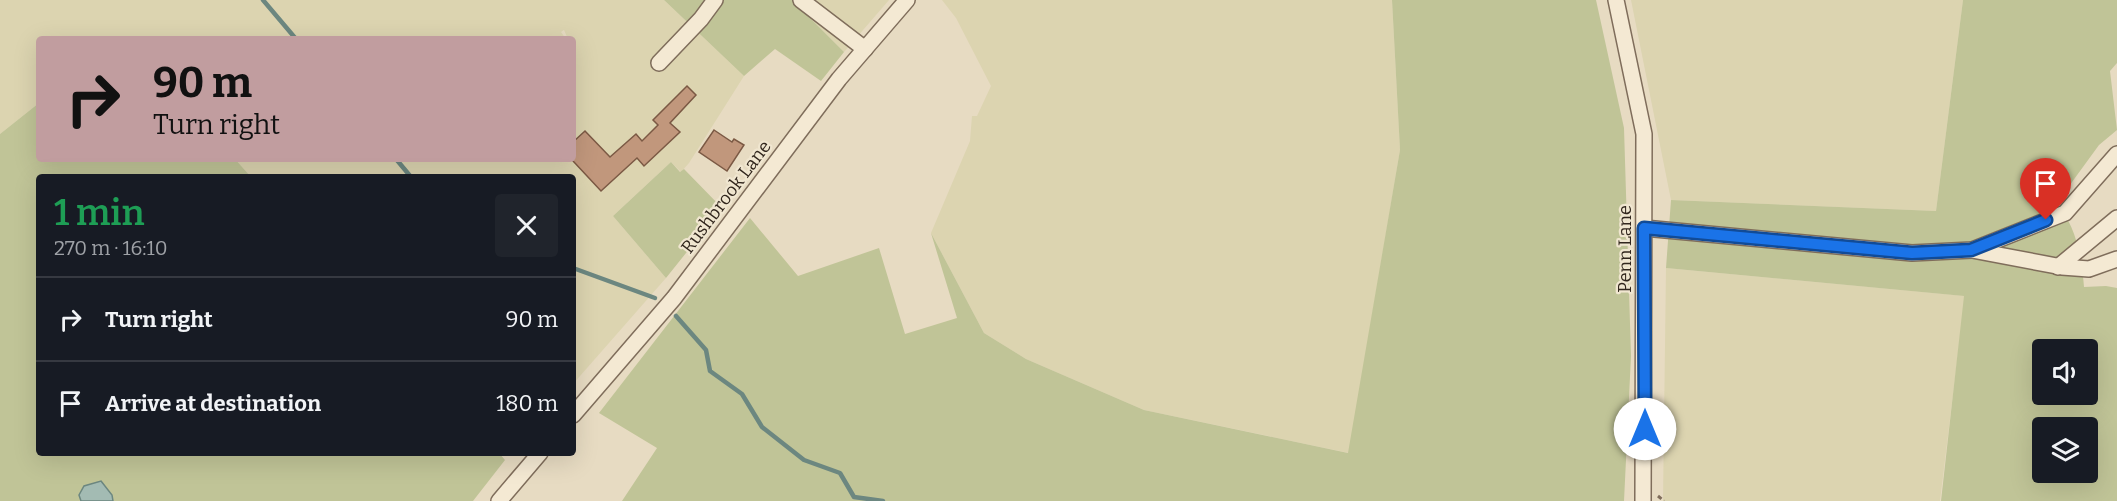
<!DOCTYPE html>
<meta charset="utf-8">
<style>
:root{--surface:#171b24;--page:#20242c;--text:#f1f3f6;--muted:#9ea1a6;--line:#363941}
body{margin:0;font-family:Bitter,serif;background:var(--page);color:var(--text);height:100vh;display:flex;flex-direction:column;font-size:22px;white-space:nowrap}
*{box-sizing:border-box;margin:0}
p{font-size:20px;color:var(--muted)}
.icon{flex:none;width:33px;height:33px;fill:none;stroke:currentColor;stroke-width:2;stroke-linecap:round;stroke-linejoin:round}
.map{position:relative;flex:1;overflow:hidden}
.sheet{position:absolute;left:36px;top:174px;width:540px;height:282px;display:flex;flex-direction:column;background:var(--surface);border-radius:6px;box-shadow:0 6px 24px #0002}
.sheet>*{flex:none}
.guide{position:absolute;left:36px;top:36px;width:540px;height:126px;border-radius:6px;box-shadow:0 6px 24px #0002;background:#c19d9f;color:#111;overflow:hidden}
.tools{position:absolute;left:2032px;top:339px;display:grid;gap:12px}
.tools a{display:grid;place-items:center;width:66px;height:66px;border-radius:6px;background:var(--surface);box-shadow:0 6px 24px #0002;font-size:30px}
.pin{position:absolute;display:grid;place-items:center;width:51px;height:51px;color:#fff;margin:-62px -26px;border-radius:50% 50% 50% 0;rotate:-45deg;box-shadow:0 0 6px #0007}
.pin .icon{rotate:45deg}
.me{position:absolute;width:66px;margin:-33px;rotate:0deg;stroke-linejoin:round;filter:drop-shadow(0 0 4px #0008)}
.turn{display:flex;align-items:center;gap:21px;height:126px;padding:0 18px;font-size:27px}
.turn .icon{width:78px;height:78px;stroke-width:2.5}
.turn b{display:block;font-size:42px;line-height:51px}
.round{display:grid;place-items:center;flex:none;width:63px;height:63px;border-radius:6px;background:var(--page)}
.headline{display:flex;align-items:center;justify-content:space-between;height:102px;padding:0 18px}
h1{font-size:36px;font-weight:600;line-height:45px;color:#1e9e55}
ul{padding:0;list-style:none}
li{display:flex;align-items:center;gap:18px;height:84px;padding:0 18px;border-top:2px solid var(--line)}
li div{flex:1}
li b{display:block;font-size:22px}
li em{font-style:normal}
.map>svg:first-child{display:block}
.farmland{fill:#dcd4b0}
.green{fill:#c0c497;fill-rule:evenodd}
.water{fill:#a3bbb3;stroke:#6c8780;stroke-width:1.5}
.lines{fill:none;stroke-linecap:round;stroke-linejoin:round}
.stream{stroke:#6c8780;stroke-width:4.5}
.building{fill:#c1977c;stroke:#7b5944;stroke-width:1.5}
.minor-casing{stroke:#7f6d5b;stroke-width:18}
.path{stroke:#7f6d5b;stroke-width:3;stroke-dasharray:4.5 3;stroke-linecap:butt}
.minor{stroke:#f4e9d3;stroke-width:15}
.route-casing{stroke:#114b97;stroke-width:15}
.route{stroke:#1a73e8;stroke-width:10}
.labels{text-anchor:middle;stroke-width:4.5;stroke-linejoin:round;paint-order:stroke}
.street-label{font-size:18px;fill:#31261d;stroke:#f0e6d0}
</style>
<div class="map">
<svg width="2117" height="501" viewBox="0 0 2117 501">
<rect width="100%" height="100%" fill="#e7dbc2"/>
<g class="farmland">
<path d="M 0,0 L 664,0 L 744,76 L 689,163 L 681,172 L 671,162 L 613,216 L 666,278 L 573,384 L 573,177 L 251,177 L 235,159 L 573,159 L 573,39 L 568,39 L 564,30 L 561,32 L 566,39 L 129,39 L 126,36 L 122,39 L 39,39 L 39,103 L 0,134 Z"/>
<path d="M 792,0 L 889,0 L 844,52 Z"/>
<path d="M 942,0 L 1392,0 L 1400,150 L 1349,453 L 1144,410 L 1026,359 L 984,333 L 931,233 L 970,141 L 972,116 L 977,116 L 991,86 L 956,18 Z"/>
<path d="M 1631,0 L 1963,0 L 1936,211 L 1671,200 Z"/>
<path d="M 1666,268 L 1965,296 L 1940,501 L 1663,501 Z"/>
</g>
<g class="green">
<path d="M 664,0 L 792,0 L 844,52 L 821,81 L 775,49 L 744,76 Z"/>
<path d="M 1392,0 L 1596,0 L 1624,128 L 1631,356 L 1624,501 L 622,501 L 657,448 L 599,413 L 750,218 L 798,276 L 879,248 L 905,334 L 957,318 L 931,233 L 984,333 L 1026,359 L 1144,410 L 1348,453 L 1400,150 Z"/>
<path d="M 1963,0 L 2117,0 L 2117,63 L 2110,71 L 2117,130 L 2099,145 L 2056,204 C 2076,223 2082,260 2084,287 L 2106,286 L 2117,288 L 2117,501 L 1941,501 L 1964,296 L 1666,268 L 1671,200 L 1936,211 ZM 2043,350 L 2088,350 L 2088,394 L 2043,394 ZM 2043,428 L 2088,428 L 2088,472 L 2043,472 Z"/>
<path d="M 39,103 L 39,159 L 235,159 L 251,177 L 39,177 L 39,453 L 499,453 L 505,460 L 473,501 L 0,501 L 0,134 Z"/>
<path d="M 671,162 L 680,172 L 684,169 L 722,208 L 666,278 L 613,216 Z"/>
</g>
<path class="water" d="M 101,481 L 112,495 L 113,501 L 81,501 L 79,495 L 84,486 Z"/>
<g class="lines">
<g class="stream">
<path d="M 263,0 L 296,39"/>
<path d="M 396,159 L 411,177"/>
<path d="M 573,268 L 655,298"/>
<path d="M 676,316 L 706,350 L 710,371 L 742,394 L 762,427 L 804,460 L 840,473 L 854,497 L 883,501"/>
</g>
</g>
<g class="building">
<path d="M 687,86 L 696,95 L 670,123 L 680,132 L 644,166 L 637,158 L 601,191 L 573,161 L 573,142 L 585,131 L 610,157 L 636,134 L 642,141 L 658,125 L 653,120 Z"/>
<path d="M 714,130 L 732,142 L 734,139 L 744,145 L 727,171 L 699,152 Z"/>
</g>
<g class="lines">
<g class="minor-casing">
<g id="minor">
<path d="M 801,0 L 865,49"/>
<path d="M 1616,0 L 1644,134 L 1643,501"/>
<path d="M 659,63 L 701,19 L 715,0"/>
<path d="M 1644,228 L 1912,253 L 1972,250 L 2065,213 L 2117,154"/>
<path d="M 1972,250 L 2062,267 L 2089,269 L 2117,259"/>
<path d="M 2058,267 L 2117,218"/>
<path d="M 573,415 L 674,298 L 839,79 L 907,0"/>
<path d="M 499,501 L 540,453"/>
</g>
</g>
<path class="path" d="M 1658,496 L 1664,501"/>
<use href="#minor" class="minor"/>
</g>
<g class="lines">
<g class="route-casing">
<path id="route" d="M 1645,429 L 1644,228 L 1912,253 L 1971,250 L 2046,220"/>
</g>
<use href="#route" class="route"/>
</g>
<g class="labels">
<g class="street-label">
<text transform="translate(726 197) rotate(-53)" y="6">Rushbrook Lane</text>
<text transform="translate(1625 249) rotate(-90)" y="6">Penn Lane</text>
</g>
</g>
</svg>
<div class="tools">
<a><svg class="icon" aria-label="sound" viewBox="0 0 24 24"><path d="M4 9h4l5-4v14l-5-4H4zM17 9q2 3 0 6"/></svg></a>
<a><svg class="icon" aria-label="layers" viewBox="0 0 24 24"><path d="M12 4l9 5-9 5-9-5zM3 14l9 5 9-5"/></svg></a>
</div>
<div class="pin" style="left:2046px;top:220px;background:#d93025"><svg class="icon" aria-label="arrive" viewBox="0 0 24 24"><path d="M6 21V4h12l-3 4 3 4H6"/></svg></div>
<svg class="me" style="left:1645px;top:429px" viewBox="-20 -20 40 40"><circle r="19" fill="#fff"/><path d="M0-13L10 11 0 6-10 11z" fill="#1a73e8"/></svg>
<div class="guide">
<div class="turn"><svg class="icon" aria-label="right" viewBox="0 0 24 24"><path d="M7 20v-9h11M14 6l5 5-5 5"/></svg><div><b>90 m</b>Turn right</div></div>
</div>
<section class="sheet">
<div class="headline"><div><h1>1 min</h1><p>270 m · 16:10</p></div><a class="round"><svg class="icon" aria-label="close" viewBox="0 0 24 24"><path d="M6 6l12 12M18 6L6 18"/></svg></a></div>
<ul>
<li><svg class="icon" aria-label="right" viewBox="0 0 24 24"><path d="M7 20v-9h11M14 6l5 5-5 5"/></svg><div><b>Turn right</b></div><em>90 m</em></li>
<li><svg class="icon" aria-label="arrive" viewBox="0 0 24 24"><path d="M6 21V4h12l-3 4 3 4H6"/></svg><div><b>Arrive at destination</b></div><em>180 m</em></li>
</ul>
</section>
</div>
